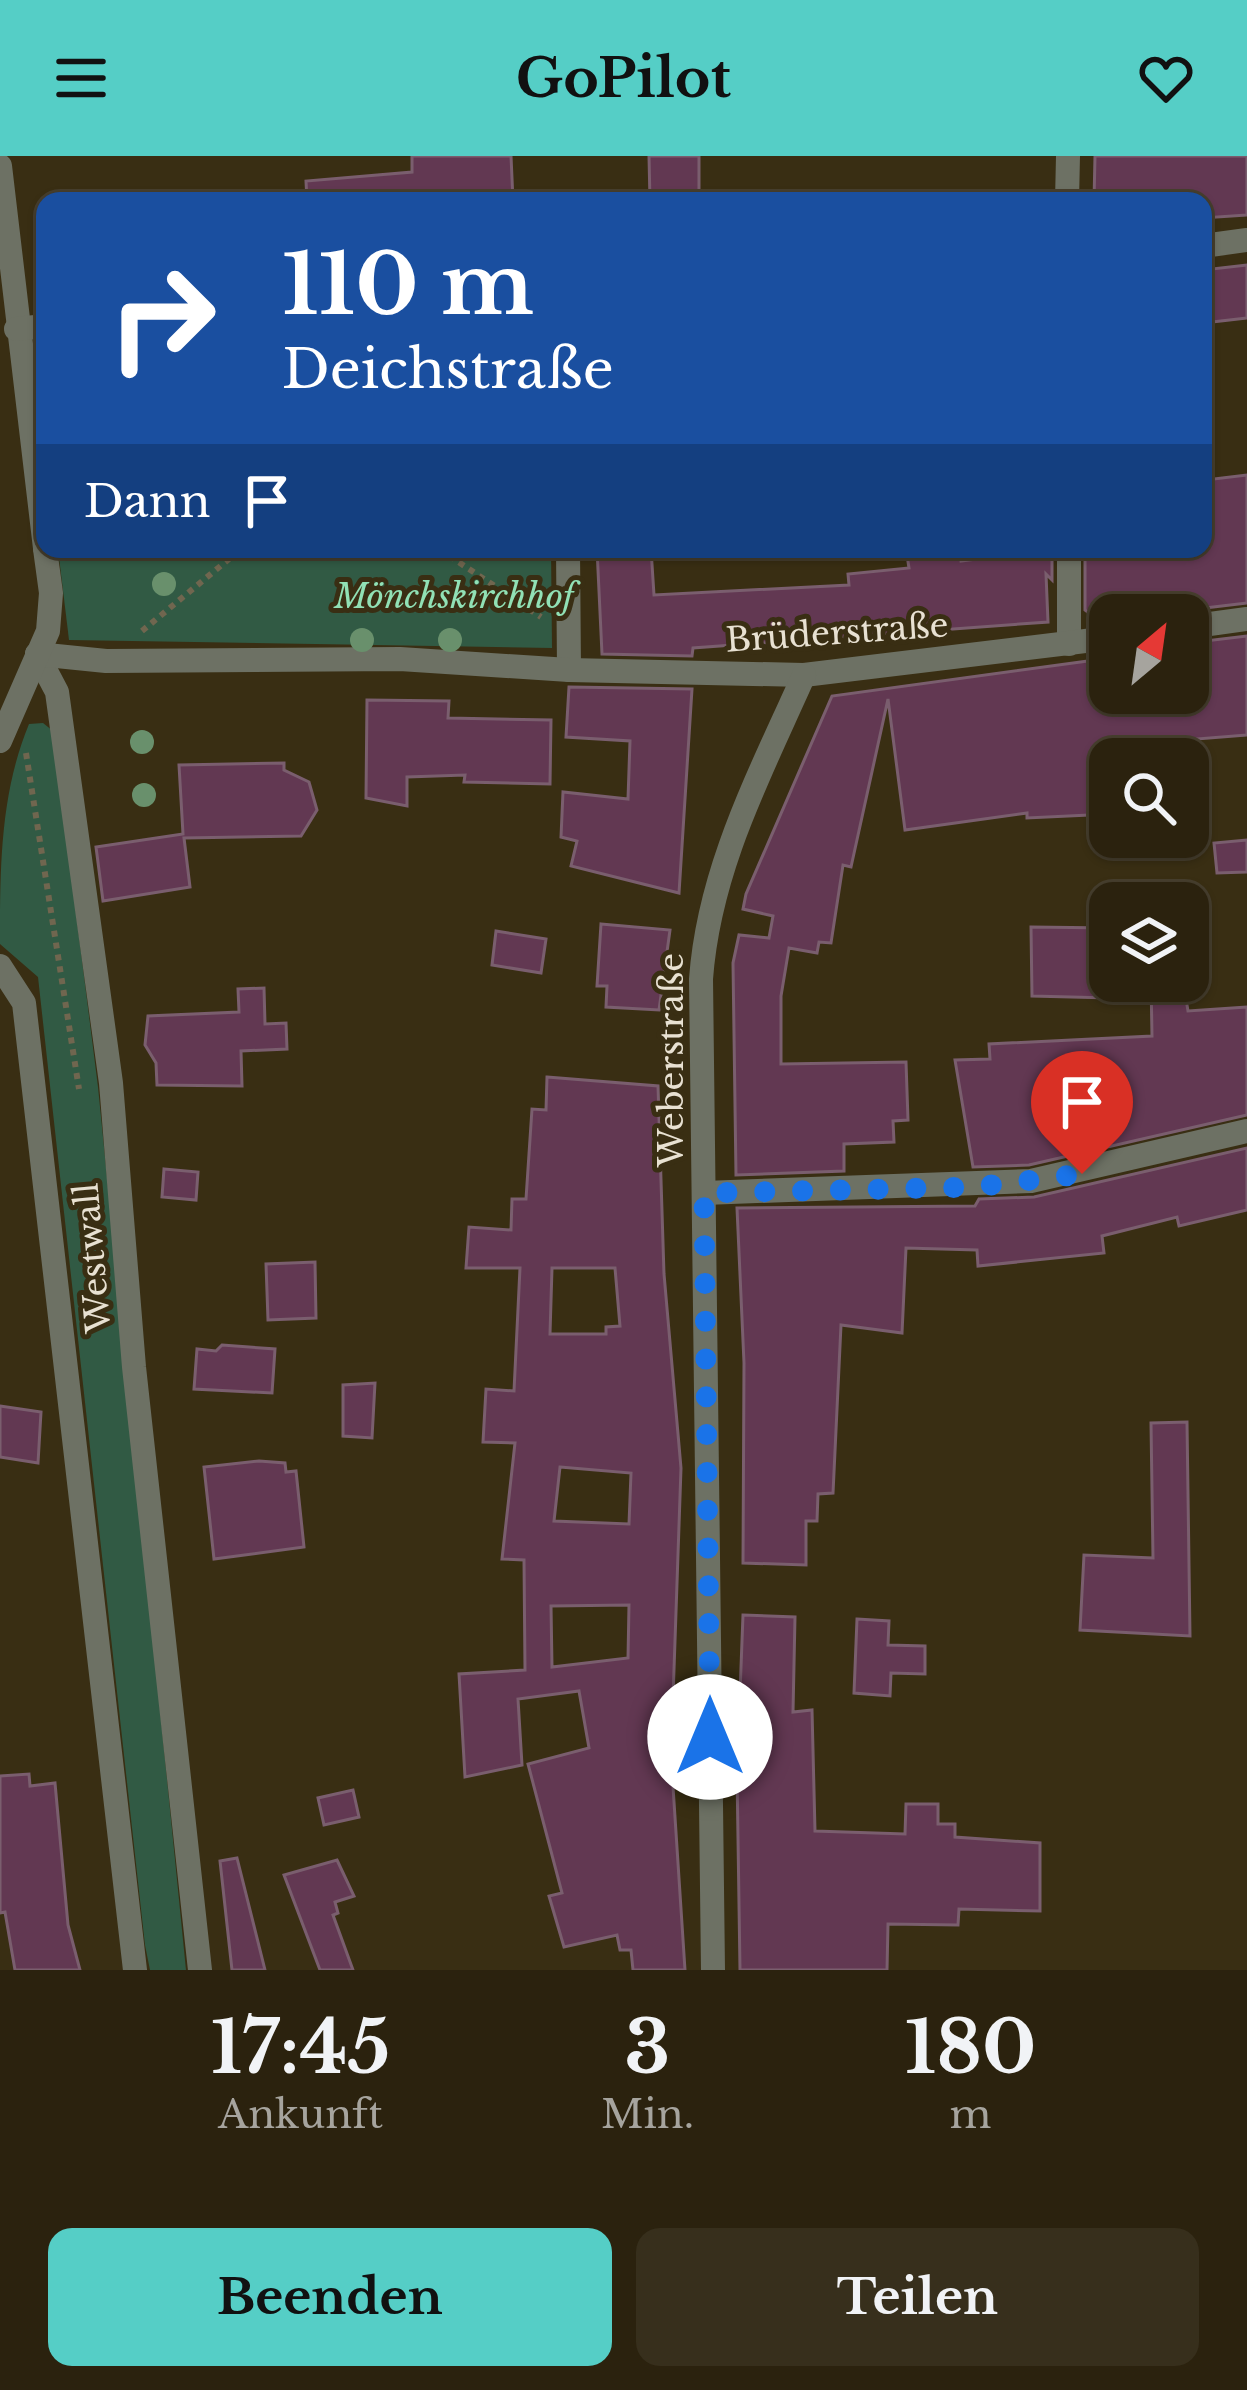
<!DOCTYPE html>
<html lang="de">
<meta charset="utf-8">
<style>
:root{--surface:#2b220e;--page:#372f1c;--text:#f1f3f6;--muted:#a6a49e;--line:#473f2e;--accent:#55cec6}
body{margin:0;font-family:"Libre Baskerville",serif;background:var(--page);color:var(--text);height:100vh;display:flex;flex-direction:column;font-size:45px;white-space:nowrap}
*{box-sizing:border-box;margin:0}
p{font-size:39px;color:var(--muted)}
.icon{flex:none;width:66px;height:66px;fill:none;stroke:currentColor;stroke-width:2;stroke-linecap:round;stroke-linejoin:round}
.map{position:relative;height:1814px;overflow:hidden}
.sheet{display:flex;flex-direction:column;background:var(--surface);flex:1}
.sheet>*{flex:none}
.hud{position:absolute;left:36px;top:36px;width:1176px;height:366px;border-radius:24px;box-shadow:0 3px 9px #0004,0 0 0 3px var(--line);background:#1a4fa0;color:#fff;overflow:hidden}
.needle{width:78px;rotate:29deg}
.controls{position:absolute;left:1089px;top:438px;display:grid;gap:24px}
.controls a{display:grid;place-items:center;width:120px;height:120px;border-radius:24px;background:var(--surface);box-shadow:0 3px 9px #0004,0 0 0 3px var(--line);font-size:60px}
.pin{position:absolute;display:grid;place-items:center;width:102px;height:102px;color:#fff;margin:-123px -51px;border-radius:50% 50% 50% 0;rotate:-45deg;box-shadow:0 0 12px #0007}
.pin .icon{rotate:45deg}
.me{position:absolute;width:132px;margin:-66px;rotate:0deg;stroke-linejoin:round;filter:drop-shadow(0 0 9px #0008)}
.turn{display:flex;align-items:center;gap:42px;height:252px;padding:0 48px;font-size:54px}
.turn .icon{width:156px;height:156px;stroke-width:2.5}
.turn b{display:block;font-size:84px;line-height:102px}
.then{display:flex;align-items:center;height:114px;padding:0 48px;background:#0003;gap:24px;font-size:45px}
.eta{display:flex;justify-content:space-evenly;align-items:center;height:204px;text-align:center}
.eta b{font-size:72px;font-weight:700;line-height:84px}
.action{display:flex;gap:24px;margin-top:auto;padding:24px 48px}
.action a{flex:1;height:138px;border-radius:24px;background:var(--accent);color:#111;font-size:48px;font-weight:700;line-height:138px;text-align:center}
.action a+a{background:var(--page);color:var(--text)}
header{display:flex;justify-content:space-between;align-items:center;height:156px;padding:0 48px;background:var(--accent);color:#111;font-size:54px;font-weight:700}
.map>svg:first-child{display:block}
.green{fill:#315a44}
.building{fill:#623852;stroke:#7a5e6e;stroke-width:3;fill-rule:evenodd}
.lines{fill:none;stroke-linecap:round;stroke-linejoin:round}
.path{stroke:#70664f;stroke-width:6;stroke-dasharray:6 6;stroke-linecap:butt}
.minor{stroke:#6d7164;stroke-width:24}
.tree{fill:#69906c}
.route{stroke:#1a73e8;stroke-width:21;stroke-dasharray:0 37.8}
.labels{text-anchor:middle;stroke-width:10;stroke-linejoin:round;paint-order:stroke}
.park-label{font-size:33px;font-style:italic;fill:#91e1b5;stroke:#392e13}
.street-label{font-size:33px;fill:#e8e1d2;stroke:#392e13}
</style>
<header><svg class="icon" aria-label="menu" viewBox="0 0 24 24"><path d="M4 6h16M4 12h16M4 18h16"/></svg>GoPilot<svg class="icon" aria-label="heart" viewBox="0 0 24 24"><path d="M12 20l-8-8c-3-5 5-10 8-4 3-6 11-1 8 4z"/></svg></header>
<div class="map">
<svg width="1247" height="1814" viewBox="0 0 1247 1814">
<rect width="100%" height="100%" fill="#392e13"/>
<g class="green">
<path d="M 58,393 L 551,393 L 552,492 L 69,484 Z"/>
<path d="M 43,567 L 53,575 L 98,931 L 186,1814 L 150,1814 L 145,1789 L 38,821 L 0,788 C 0,712 0,638 29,568 Z"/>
</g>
<g class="building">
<path d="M 412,0 L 511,0 L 513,45 L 307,45 L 306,25 L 412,16 Z"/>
<path d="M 649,0 L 699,0 L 699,45 L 650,45 Z"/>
<path d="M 1095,0 L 1247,0 L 1247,59 L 1203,62 L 1203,45 L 1094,45 Z"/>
<path d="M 1247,109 L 1247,162 L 1203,167 L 1203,114 Z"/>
<path d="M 1247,319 L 1247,447 L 1188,454 L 1188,447 L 1094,461 L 1085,454 L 1085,393 L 1203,393 L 1205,324 Z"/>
<path d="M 597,393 L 651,393 L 654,439 L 849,429 L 848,418 L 909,412 L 906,393 L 959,393 L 961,405 L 1008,399 L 1009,393 L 1052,393 L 1052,424 L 1046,418 L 1048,466 L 693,492 L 692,500 L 602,498 Z"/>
<path d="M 1247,480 L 1247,579 L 1171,585 L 1173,603 L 1110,603 L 1110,658 L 1027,662 L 1027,657 L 905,674 L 888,543 L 851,711 L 843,709 L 831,787 L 819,786 L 817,797 L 789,792 L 781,840 L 781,908 L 906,906 L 908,964 L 893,965 L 894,986 L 844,988 L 844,1015 L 736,1019 L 733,807 L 739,779 L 769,782 L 773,760 L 743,753 L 746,738 L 832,540 L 1110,502 L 1110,537 L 1188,537 L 1188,487 Z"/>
<path d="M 569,531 L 692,533 L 679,737 L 571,710 L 577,685 L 561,681 L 563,636 L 628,643 L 630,585 L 566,581 Z"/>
<path d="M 367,544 L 449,545 L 448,562 L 551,564 L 550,628 L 464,626 L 465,619 L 407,621 L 407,650 L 366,642 Z"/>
<path d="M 284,607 L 284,614 L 309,626 L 317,654 L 301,680 L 184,682 L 190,731 L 103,745 L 96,691 L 183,678 L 179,609 Z"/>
<path d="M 1247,684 L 1247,716 L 1217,717 L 1214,687 Z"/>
<path d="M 601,768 L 670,774 L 659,854 L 606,851 L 607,830 L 597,830 Z"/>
<path d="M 1031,771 L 1110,772 L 1110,842 L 1032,840 Z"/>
<path d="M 496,775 L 546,783 L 541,817 L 492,809 Z"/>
<path d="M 1151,825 L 1183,825 L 1188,855 L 1247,851 L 1247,959 L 1029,1009 L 973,1011 L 955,904 L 990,903 L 989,888 L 1152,880 Z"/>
<path d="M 264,832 L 265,868 L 286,867 L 287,893 L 241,895 L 242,930 L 157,929 L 156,907 L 145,889 L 148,860 L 239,856 L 238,833 Z"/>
<path d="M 547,921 L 658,930 L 664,1118 L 681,1312 L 671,1600 L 685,1814 L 633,1814 L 631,1794 L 620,1794 L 617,1779 L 564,1791 L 549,1740 L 562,1737 L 528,1608 L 589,1592 L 579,1535 L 518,1543 L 522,1609 L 465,1621 L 459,1518 L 525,1514 L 524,1404 L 502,1403 L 515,1287 L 483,1286 L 486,1233 L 514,1235 L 520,1112 L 466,1112 L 469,1071 L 511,1074 L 512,1043 L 526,1043 L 532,953 L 546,954 ZM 552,1112 L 615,1112 L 620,1170 L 606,1171 L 606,1178 L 550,1178 ZM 560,1311 L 631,1317 L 629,1368 L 554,1365 ZM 629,1449 L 628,1502 L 552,1511 L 551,1450 Z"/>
<path d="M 1247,992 L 1247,1054 L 1179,1070 L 1177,1061 L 1102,1080 L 1104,1097 L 978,1110 L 977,1094 L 906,1092 L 902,1177 L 841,1169 L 833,1337 L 818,1338 L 817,1365 L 806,1365 L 806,1409 L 743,1407 L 744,1207 L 737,1052 L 975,1050 L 979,1043 L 1034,1041 Z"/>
<path d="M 164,1013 L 198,1016 L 196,1044 L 162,1041 Z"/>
<path d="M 315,1106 L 316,1162 L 268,1164 L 266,1108 Z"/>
<path d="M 222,1189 L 275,1193 L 272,1237 L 194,1233 L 197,1193 L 216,1195 Z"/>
<path d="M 375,1227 L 372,1282 L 343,1280 L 343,1229 Z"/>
<path d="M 0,1250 L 41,1256 L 38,1307 L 0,1301 Z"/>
<path d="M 1187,1266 L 1190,1480 L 1080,1474 L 1084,1399 L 1153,1402 L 1151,1267 Z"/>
<path d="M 259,1305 L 285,1307 L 286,1316 L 296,1315 L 304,1391 L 214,1403 L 204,1311 Z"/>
<path d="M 743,1459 L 795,1461 L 793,1556 L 812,1554 L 815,1675 L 905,1678 L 906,1648 L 938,1648 L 938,1668 L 955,1668 L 955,1681 L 1040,1687 L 1040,1755 L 959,1753 L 958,1769 L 888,1768 L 887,1814 L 740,1814 L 737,1616 Z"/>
<path d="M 857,1463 L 889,1465 L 888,1489 L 925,1490 L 925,1518 L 891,1517 L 890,1540 L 854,1537 Z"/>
<path d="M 29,1618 L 30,1630 L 55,1627 L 68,1769 L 80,1814 L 15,1814 L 5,1756 L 0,1757 L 0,1620 Z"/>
<path d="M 353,1634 L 359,1661 L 324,1669 L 318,1642 Z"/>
<path d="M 237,1702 L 265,1814 L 232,1814 L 220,1705 Z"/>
<path d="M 337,1704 L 354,1740 L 335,1746 L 338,1757 L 333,1759 L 353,1814 L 320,1814 L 284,1719 Z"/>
</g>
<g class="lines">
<g class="path">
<path d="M 439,393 L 541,461"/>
<path d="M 142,475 L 241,393"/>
<path d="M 26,597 L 79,933"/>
</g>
<g class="minor">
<path d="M 0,10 L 45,392"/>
<path d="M 1067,45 L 1068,0"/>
<path d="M 1203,90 L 1247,84"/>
<path d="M 16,173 L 45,170"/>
<path d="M 568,393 L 569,514"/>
<path d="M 1069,393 L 1069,488"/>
<path d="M 1188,471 L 1247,463"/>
<path d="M 37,498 L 57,536 L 111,927 L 134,1211 L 200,1814"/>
<path d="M 37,498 L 106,505 L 400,503 L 569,514 L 804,519 L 1110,482"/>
<path d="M 0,585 L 48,475 L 51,437 L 45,393"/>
<path d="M 0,810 L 24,847 L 135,1814"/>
<path d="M 704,1037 L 1031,1025 L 1247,975"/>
<path d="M 713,1814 L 701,823 C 709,713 760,618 804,519"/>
</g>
</g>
<g class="tree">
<circle cx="164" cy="428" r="12"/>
<circle cx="362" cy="484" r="12"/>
<circle cx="450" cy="484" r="12"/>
<circle cx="142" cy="586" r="12"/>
<circle cx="144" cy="639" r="12"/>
</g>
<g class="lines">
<path class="route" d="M 710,1581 L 704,1037 L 974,1031 L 1082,1018"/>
</g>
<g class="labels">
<g class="park-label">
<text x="454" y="452">Mönchskirchhof</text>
</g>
<g class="street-label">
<text transform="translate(837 476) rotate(-4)" y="12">Brüderstraße</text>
<text transform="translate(671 904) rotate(-90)" y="12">Weberstraße</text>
<text transform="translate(92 1102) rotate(-95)" y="12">Westwall</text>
</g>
</g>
</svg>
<div class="controls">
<a><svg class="needle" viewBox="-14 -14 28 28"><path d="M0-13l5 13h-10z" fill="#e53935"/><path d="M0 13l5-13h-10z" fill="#a6a49e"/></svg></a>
<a><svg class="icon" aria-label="search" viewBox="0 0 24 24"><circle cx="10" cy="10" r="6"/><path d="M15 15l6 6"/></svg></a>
<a><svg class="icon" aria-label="layers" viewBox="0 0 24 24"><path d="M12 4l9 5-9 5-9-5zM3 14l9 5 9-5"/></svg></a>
</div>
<div class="pin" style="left:1082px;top:1018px;background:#d93025"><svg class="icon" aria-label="arrive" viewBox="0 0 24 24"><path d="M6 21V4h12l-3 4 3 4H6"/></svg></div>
<svg class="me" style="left:710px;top:1581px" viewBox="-20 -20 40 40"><circle r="19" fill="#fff"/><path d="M0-13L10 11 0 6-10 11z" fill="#1a73e8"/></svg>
<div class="hud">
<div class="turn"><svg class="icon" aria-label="right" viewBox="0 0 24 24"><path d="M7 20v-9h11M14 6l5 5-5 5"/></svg><div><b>110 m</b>Deichstraße</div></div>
<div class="then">Dann<svg class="icon" aria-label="arrive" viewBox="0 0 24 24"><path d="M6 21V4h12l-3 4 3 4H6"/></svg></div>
</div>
</div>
<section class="sheet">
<div class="eta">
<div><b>17:45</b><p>Ankunft</p></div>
<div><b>3</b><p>Min.</p></div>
<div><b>180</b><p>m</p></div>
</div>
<div class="action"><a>Beenden</a><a>Teilen</a></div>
</section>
